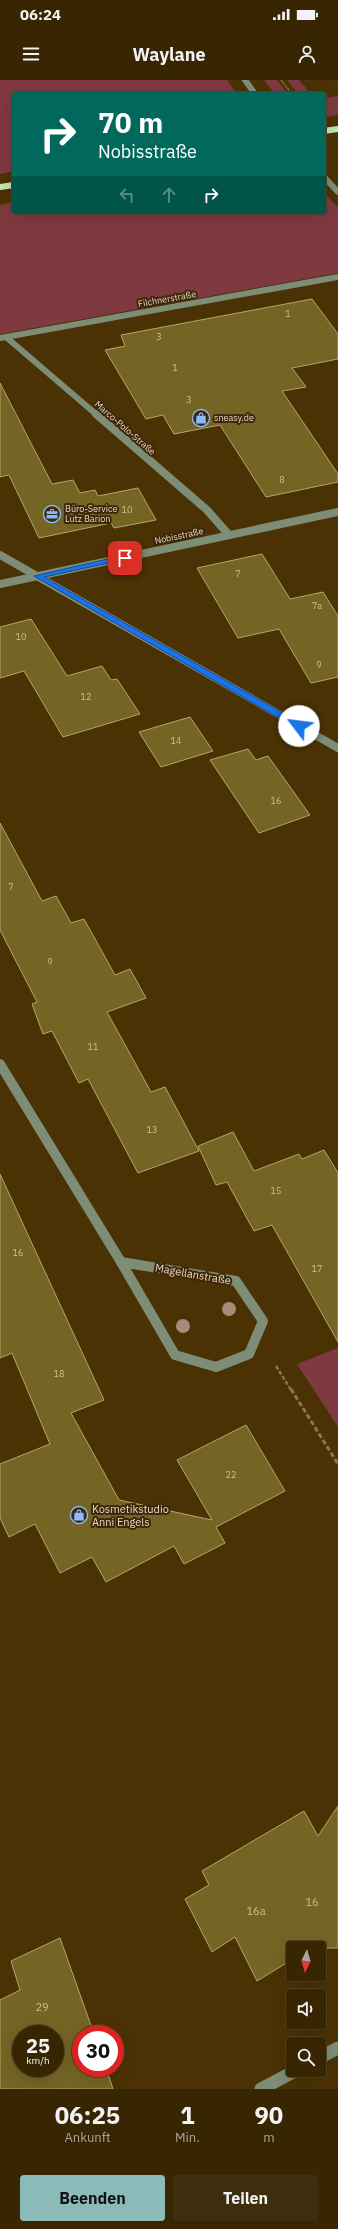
<!DOCTYPE html>
<html lang="de">
<meta charset="utf-8">
<style>
:root{--surface:#382603;--page:#3f2e0d;--text:#f1f3f6;--muted:#aba59a;--line:#524325;--accent:#8bbbb9}
body{margin:0;font-family:"IBM Plex Sans",sans-serif;background:var(--page);color:var(--text);height:100vh;display:flex;flex-direction:column;font-size:15px;white-space:nowrap}
*{box-sizing:border-box;margin:0}
p{font-size:13px;color:var(--muted)}
.icon{flex:none;width:22px;height:22px;fill:none;stroke:currentColor;stroke-width:2;stroke-linecap:round;stroke-linejoin:round}
.map{position:relative;height:2009px;overflow:hidden}
.drawer{display:flex;flex-direction:column;background:var(--surface);flex:1}
.drawer>*{flex:none}
.top-card{position:absolute;left:12px;top:12px;width:314px;height:122px;border-radius:4px;box-shadow:0 4px 16px #0002,0 0 0 1px var(--line);background:#00695c;color:#fff;overflow:hidden}
.needle{width:26px;rotate:185deg}
.buttons{position:absolute;left:286px;top:1861px;display:grid;gap:8px}
.buttons a{display:grid;place-items:center;width:40px;height:40px;border-radius:4px;background:var(--surface);box-shadow:0 4px 16px #0002,0 0 0 1px var(--line);font-size:20px}
.speed{position:absolute;left:12px;top:1945px;display:flex;gap:8px;font-size:20px;font-weight:700;text-align:center}
.speed>*{display:grid;place-content:center;width:52px;height:52px;border-radius:50%;background:var(--surface);box-shadow:0 4px 16px #0002,0 0 0 1px var(--line);line-height:1}
.speed small{font-size:10px;font-weight:400}
.speed .limit{border:6px solid #d22;background:#fff;color:#111}
.pin{position:absolute;display:grid;place-items:center;width:34px;height:34px;color:#fff;margin:-17px;border-radius:8px;box-shadow:0 2px 6px #0006}
.me{position:absolute;width:44px;margin:-22px;rotate:300deg;stroke-linejoin:round;filter:drop-shadow(0 0 3px #0008)}
.turn{display:flex;align-items:center;gap:14px;height:84px;padding:0 20px;font-size:18px}
.turn .icon{width:52px;height:52px;stroke-width:2.5}
.turn b{display:block;font-size:28px;line-height:34px}
.lanes{display:flex;align-items:center;height:38px;padding:0 20px;background:#0003;justify-content:center;gap:20px;direction:ltr}
.lanes .off{opacity:.35}
.eta{display:flex;justify-content:space-evenly;align-items:center;height:68px;text-align:center}
.eta b{font-size:24px;font-weight:800;line-height:28px}
.action{display:flex;gap:8px;margin-top:auto;padding:8px 20px}
.action a{flex:1;height:46px;border-radius:4px;background:var(--accent);color:#111;font-size:16px;font-weight:800;line-height:46px;text-align:center}
.action a+a{background:var(--page);color:var(--text)}
.status{display:flex;justify-content:space-between;align-items:center;height:28px;padding:0 20px;background:var(--surface);direction:ltr}
.status svg{height:11px;fill:currentColor}
header{display:flex;justify-content:space-between;align-items:center;height:52px;padding:0 20px;background:var(--surface);font-size:18px;font-weight:800}
.map>svg:first-child{display:block}
.green{fill:#7f3940}
.building{fill:#746525;stroke:#b5a666;fill-rule:evenodd}
.lines{fill:none;stroke-linecap:round;stroke-linejoin:round}
.path-far2{stroke:#8c754e;stroke-width:1.5;stroke-dasharray:2.5 1;stroke-linecap:butt}
.path-far1{stroke:#8c754e;stroke-width:2.5;stroke-dasharray:4 2;stroke-linecap:butt}
.path{stroke:#8c754e;stroke-width:3;stroke-dasharray:5 2.5;stroke-linecap:butt}
.minor-far3{stroke:#7d8d76;stroke-width:6}
.minor-far2{stroke:#7d8d76;stroke-width:8}
.minor-far1{stroke:#7d8d76;stroke-width:10}
.minor{stroke:#7d8d76;stroke-width:13}
.major{stroke:#c2e3b3;stroke-width:6}
.tree{fill:#a58c78}
.route{fill:#1a73e8;stroke:#114b97}
.labels{text-anchor:middle;stroke-width:4;stroke-linejoin:round;paint-order:stroke}
.far-street-label{font-size:9px;fill:#edd9be;stroke:#3c290c}
.number-label{font-size:9px;fill:#cfbc98}
.far-poi-label{font-size:9px;fill:#edd9be;stroke:#3c290c;text-anchor:start}
.street-label{font-size:11px;fill:#edd9be;stroke:#3c290c}
.poi-label{font-size:11px;fill:#edd9be;stroke:#3c290c;text-anchor:start}
.near-number-label{font-size:11px;fill:#cfbc98}
</style>
<div class="status"><b>06:24</b><svg viewBox="0 0 49 12"><path d="M0 12V9h3v3zM5 12V6h3v6zM10 12V3h3v9zM15 12V0h3v12zM26 1h20v11H26zM47 4h2v5h-2z"/></svg></div>
<header><svg class="icon" aria-label="menu" viewBox="0 0 24 24"><path d="M4 6h16M4 12h16M4 18h16"/></svg>Waylane<svg class="icon" aria-label="person" viewBox="0 0 24 24"><circle cx="12" cy="8" r="4"/><path d="M4 21q1-7 8-7t8 7"/></svg></header>
<div class="map">
<svg width="338" height="2009" viewBox="0 0 338 2009">
<rect width="100%" height="100%" fill="#4b3204"/>
<g class="green">
<path d="M 0,0 L 227,0 L 237,14 L 14,14 L 14,91 L 0,94 Z"/>
<path d="M 264,0 L 277,0 L 288,14 L 275,14 Z"/>
<path d="M 287,0 L 299,0 L 311,14 L 298,14 Z"/>
<path d="M 338,16 L 338,35 L 324,37 L 324,18 Z"/>
<path d="M 324,113 L 338,127 L 338,193 L 0,254 L 0,125 L 14,122 L 14,132 L 324,132 Z"/>
<path d="M 338,1268 L 338,1347 L 297,1284 Z"/>
</g>
<g class="building">
<path d="M 312,219 L 338,254 L 338,279 L 292,288 L 306,307 L 282,311 L 338,394 L 338,402 L 266,417 L 220,345 L 174,354 L 163,335 L 146,339 L 105,270 L 125,266 L 121,255 Z"/>
<path d="M 0,303 L 52,404 L 73,400 L 80,413 L 95,410 L 98,416 L 138,408 L 156,440 L 114,448 L 111,443 L 39,458 L 9,395 L 0,397 Z"/>
<path d="M 262,474 L 290,519 L 323,512 L 338,536 L 338,597 L 311,603 L 279,549 L 238,558 L 197,488 Z"/>
<path d="M 31,539 L 67,596 L 102,586 L 111,600 L 117,599 L 140,634 L 63,657 L 24,591 L 0,598 L 0,547 Z"/>
<path d="M 190,637 L 213,671 L 161,687 L 139,652 Z"/>
<path d="M 248,669 L 256,680 L 268,676 L 310,735 L 259,753 L 210,680 Z"/>
<path d="M 0,743 L 42,821 L 56,816 L 71,843 L 84,839 L 115,895 L 130,889 L 146,918 L 107,932 L 151,1012 L 165,1007 L 199,1071 L 138,1093 L 88,999 L 79,1003 L 52,951 L 43,954 L 32,924 L 37,922 L 0,850 Z"/>
<path d="M 233,1052 L 254,1091 L 299,1074 L 302,1079 L 324,1070 L 338,1093 L 338,1262 L 272,1145 L 254,1151 L 227,1102 L 216,1105 L 198,1066 Z"/>
<path d="M 0,1094 L 104,1320 L 71,1333 L 119,1420 L 212,1440 L 177,1380 L 246,1345 L 285,1411 L 216,1447 L 225,1463 L 184,1484 L 174,1466 L 106,1502 L 92,1477 L 60,1493 L 35,1444 L 9,1457 L 0,1438 L 0,1384 L 50,1364 L 12,1273 L 0,1278 Z"/>
<path d="M 338,1726 L 338,1868 L 293,1868 L 293,1879 L 257,1901 L 235,1857 L 212,1872 L 185,1819 L 209,1805 L 202,1791 L 304,1731 L 318,1756 Z"/>
<path d="M 60,1858 L 94,1954 L 81,1954 L 81,1988 L 106,1988 L 113,2009 L 0,2009 L 0,1920 L 20,1910 L 11,1881 ZM 21,1954 L 55,1954 L 55,1988 L 21,1988 Z"/>
</g>
<g class="lines">
<path class="path-far2" d="M 281,0 L 292,14"/>
<path class="path-far1" d="M 276,1286 L 291,1310"/>
<path class="path" d="M 291,1309 L 338,1384"/>
<g class="minor-far3">
<path d="M 245,0 L 255,14"/>
<path d="M 324,97 L 338,112"/>
<path d="M 6,257 L 97,335"/>
<path d="M 0,258 L 338,197"/>
</g>
<g class="minor-far2">
<path d="M 96,334 L 207,430 L 229,455"/>
<path d="M 0,475 L 338,668"/>
<path d="M 0,504 L 338,432"/>
</g>
<g class="minor-far1">
<path d="M 0,984 L 121,1182"/>
<path d="M 121,1182 L 236,1201 L 263,1241 L 249,1274 L 216,1287 L 175,1275 Z"/>
</g>
<g class="minor">
<path d="M 319,1978 L 338,1968"/>
<path d="M 261,2009 L 297,1990"/>
</g>
<g class="major">
<path d="M 324,51 L 338,49"/>
<path d="M 0,107 L 14,105"/>
</g>
</g>
<g class="tree">
<circle cx="229" cy="1229" r="7"/>
<circle cx="183" cy="1246" r="7"/>
</g>
<path class="route" d="M 125,475 L 128,478 L 127,479 L 44,497 L 302,644 L 302,648 L 296,648 L 34,496 Z"/>
<defs>
<g id="shop-ring" transform="scale(0.9)"><circle r="9.5" fill="#3c290c" stroke="#89bafc" stroke-width="1.5"/><path d="M-5-2.5h2.3a2.7 3.5 0 0 1 5.4 0H5L5.5 6h-11ZM-1.5-2.5h3a1.5 2.3 0 0 0-3 0Z" fill="#89bafc"/></g>
<g id="office-ring" transform="scale(0.9)"><circle r="9.5" fill="#3c290c" stroke="#89bafc" stroke-width="1.5"/><path d="M-6-3h4V-5.5h4V-3h4V5H-6ZM-1-4.5V-3h2v-1.5ZM-6 0V1H6V0Z" fill="#89bafc"/></g>
</defs>
<g fill-rule="evenodd">
<use href="#shop-ring" x="201" y="338"/>
<use href="#office-ring" x="52" y="434"/>
<use href="#shop-ring" x="79" y="1435"/>
</g>
<g class="labels">
<g class="far-street-label">
<text transform="translate(167 219) rotate(-10)" y="3">Filchnerstraße</text>
<text transform="translate(125 348) rotate(41)" y="3">Marco-Polo-Straße</text>
<text transform="translate(179 456) rotate(-12)" y="3">Nobisstraße</text>
</g>
<g class="number-label">
<text x="288" y="237">1</text>
<text x="159" y="260">3</text>
<text x="175" y="291">1</text>
<text x="189" y="323">3</text>
<text x="282" y="403">8</text>
<text x="127" y="433">10</text>
<text x="238" y="497">7</text>
<text x="317" y="529">7a</text>
<text x="21" y="560">10</text>
<text x="319" y="588">9</text>
<text x="86" y="620">12</text>
<text x="176" y="664">14</text>
<text x="276" y="724">16</text>
<text x="11" y="810">7</text>
<text x="50" y="885">9</text>
<text x="93" y="970">11</text>
<text x="152" y="1053">13</text>
<text x="276" y="1114">15</text>
<text x="18" y="1176">16</text>
<text x="317" y="1192">17</text>
<text x="59" y="1297">18</text>
<text x="231" y="1398">22</text>
</g>
<g class="far-poi-label">
<text x="214" y="341">sneasy.de</text>
<text x="65" y="432">Büro-Service<tspan x="65" dy="10">Lutz Barion</tspan></text>
</g>
<g class="street-label">
<text transform="translate(193 1194) rotate(10)" y="4">Magellanstraße</text>
</g>
<g class="poi-label">
<text x="92" y="1433">Kosmetikstudio<tspan x="92" dy="13">Anni Engels</tspan></text>
</g>
<g class="near-number-label">
<text x="312" y="1826">16</text>
<text x="256" y="1835">16a</text>
<text x="42" y="1931">29</text>
</g>
</g>
</svg>
<div class="buttons">
<a><svg class="needle" viewBox="-14 -14 28 28"><path d="M0-13l5 13h-10z" fill="#e53935"/><path d="M0 13l5-13h-10z" fill="#aba59a"/></svg></a>
<a><svg class="icon" aria-label="sound" viewBox="0 0 24 24"><path d="M4 9h4l5-4v14l-5-4H4zM17 9q2 3 0 6"/></svg></a>
<a><svg class="icon" aria-label="search" viewBox="0 0 24 24"><circle cx="10" cy="10" r="6"/><path d="M15 15l6 6"/></svg></a>
</div>
<div class="speed"><div>25<small>km/h</small></div><div class="limit">30</div></div>
<div class="pin" style="left:125px;top:478px;background:#d93025"><svg class="icon" aria-label="arrive" viewBox="0 0 24 24"><path d="M6 21V4h12l-3 4 3 4H6"/></svg></div>
<svg class="me" style="left:299px;top:646px" viewBox="-20 -20 40 40"><circle r="19" fill="#fff"/><path d="M0-13L10 11 0 6-10 11z" fill="#1a73e8"/></svg>
<div class="top-card">
<div class="turn"><svg class="icon" aria-label="right" viewBox="0 0 24 24"><path d="M7 20v-9h11M14 6l5 5-5 5"/></svg><div><b>70 m</b>Nobisstraße</div></div>
<div class="lanes"><svg class="icon off" aria-label="left" viewBox="0 0 24 24"><path d="M17 20v-9H6M10 6l-5 5 5 5"/></svg><svg class="icon off" aria-label="ahead" viewBox="0 0 24 24"><path d="M12 20V5M6 11l6-6 6 6"/></svg><svg class="icon" aria-label="right" viewBox="0 0 24 24"><path d="M7 20v-9h11M14 6l5 5-5 5"/></svg></div>
</div>
</div>
<section class="drawer">
<div class="eta">
<div><b>06:25</b><p>Ankunft</p></div>
<div><b>1</b><p>Min.</p></div>
<div><b>90</b><p>m</p></div>
</div>
<div class="action"><a>Beenden</a><a>Teilen</a></div>
</section>
